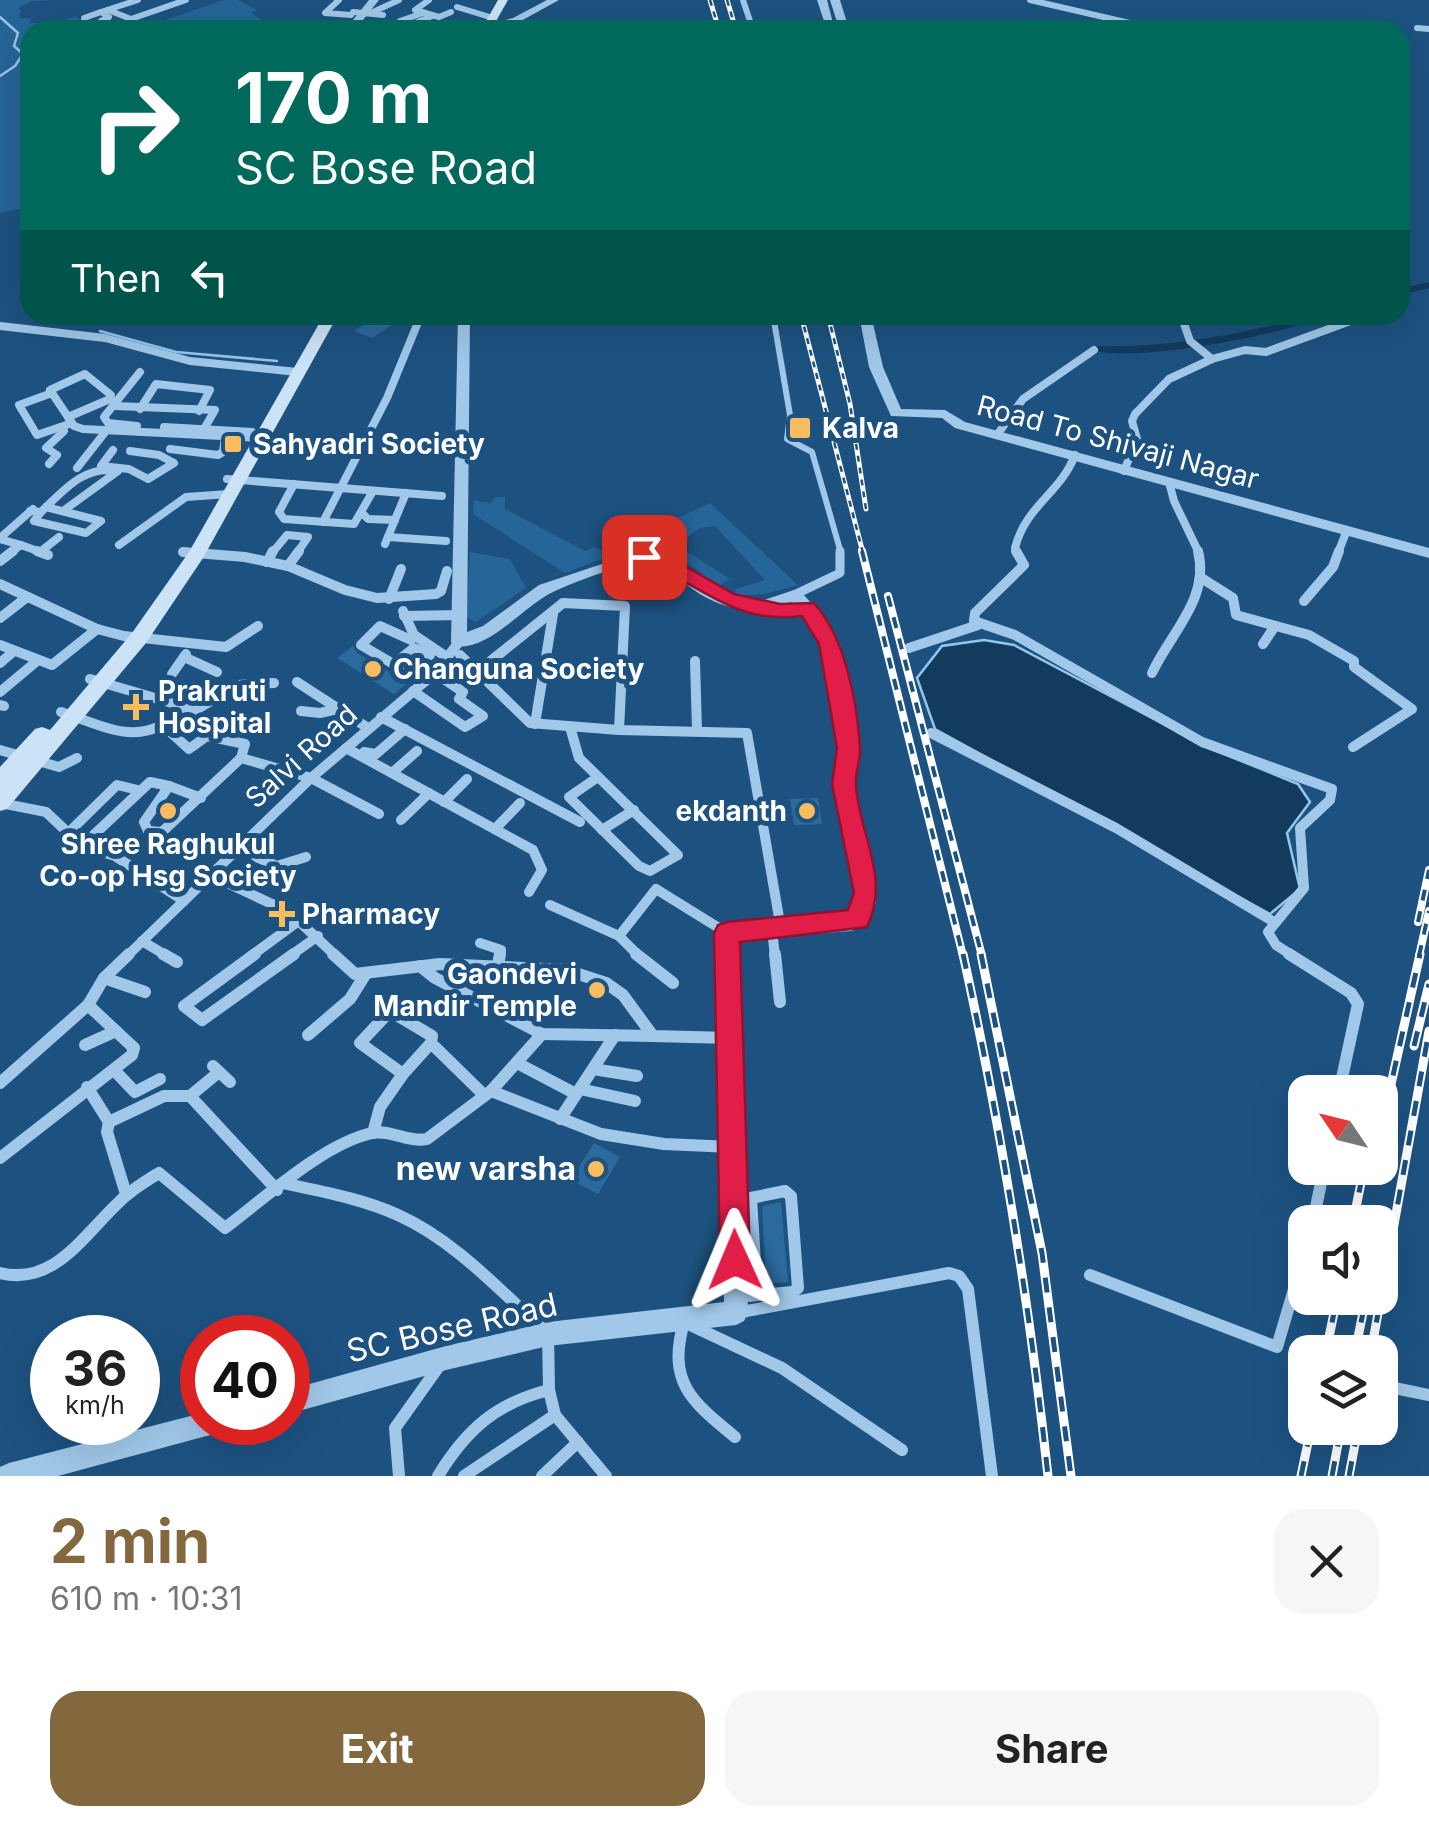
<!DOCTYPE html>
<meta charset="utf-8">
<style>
:root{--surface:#fff;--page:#f6f6f6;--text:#222;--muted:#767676;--accent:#83683d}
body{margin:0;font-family:Inter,sans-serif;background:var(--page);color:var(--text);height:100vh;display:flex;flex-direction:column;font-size:38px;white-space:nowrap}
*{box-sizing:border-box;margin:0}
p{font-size:32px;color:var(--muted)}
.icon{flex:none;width:55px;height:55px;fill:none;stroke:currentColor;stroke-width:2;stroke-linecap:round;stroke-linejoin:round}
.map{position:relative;height:1476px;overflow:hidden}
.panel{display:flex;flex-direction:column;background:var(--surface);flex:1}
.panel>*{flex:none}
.banner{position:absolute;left:20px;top:20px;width:1390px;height:305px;border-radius:30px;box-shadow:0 10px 40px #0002;background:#00695c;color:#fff;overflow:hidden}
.needle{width:65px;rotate:305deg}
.buttons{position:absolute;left:1288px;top:1075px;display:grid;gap:20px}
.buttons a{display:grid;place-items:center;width:110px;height:110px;border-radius:20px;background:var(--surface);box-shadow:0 10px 40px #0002;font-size:50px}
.speed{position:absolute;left:30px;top:1315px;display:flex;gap:20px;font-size:50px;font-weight:700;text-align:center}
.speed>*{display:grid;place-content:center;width:130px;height:130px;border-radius:50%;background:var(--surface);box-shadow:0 10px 40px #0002;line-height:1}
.speed small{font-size:25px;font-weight:400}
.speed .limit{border:15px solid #d22;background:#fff;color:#111}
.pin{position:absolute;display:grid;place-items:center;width:85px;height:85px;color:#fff;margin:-42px;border-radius:20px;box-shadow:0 5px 15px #0006}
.me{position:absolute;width:110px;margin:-55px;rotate:359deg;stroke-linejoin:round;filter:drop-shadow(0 0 8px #0008)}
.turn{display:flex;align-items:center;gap:35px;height:210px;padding:0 50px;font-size:45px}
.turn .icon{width:130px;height:130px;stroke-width:2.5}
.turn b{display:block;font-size:70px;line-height:85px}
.then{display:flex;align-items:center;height:95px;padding:0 50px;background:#0003;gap:20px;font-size:38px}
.round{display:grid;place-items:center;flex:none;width:105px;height:105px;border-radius:30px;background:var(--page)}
.headline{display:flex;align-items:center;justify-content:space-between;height:170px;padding:0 50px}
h1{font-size:60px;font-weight:700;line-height:75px;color:var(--accent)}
.primary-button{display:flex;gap:20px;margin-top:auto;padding:20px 50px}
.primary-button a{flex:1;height:115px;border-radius:30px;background:var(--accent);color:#fff;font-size:40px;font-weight:700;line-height:115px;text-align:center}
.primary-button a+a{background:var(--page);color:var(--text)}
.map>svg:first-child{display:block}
.green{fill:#266598}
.water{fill:#133b5e;stroke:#94c5eb;stroke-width:2.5}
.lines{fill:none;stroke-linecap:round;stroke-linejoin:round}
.stream{stroke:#94c5eb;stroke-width:2.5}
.canal{fill:#133b5e;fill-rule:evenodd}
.building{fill:#2c6a9e}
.pedestrian-far1{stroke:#a1c8e9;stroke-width:6}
.pedestrian{stroke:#a1c8e9;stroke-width:9}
.minor-far3{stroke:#a1c8e9;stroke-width:6}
.minor-far2{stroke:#a1c8e9;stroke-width:8}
.minor-far1{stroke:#a1c8e9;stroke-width:10}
.minor{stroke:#a1c8e9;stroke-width:12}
.tertiary{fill:#a1c8e9;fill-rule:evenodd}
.secondary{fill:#cce3f7;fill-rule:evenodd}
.rail-far2-casing{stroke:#fff;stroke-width:5}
.rail-far1-casing{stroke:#fff;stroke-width:8}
.rail-casing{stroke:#fff;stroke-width:9}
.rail-far2{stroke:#1d5280;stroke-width:2.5;stroke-dasharray:6;stroke-linecap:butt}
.rail-far1{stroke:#1d5280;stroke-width:4;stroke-dasharray:11;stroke-linecap:butt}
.rail{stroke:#1d5280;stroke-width:5;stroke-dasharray:15;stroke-linecap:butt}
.route{fill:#e11d48;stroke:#92132f;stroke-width:2.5}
.poi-dot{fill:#f9bd5f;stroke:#1d5280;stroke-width:4}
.labels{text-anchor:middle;stroke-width:10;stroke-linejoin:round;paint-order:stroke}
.poi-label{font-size:28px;font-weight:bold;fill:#fff;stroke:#1d5280;text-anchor:start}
.street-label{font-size:28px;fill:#fff;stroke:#1d5280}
.near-poi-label{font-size:32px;font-weight:bold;fill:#fff;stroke:#1d5280;text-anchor:end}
.near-street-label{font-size:32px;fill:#fff;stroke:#1d5280}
</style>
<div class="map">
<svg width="1429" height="1476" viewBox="0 0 1429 1476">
<rect width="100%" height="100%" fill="#1d5280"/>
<g class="green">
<path d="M 0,0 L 57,0 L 32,1 L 18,8 L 21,10 L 19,18 L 31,18 L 30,23 L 54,24 L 76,16 L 91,30 L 30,30 L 30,206 L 0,213 Z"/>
<path d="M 224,0 L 238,0 L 257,10 L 251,13 L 269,25 L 267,30 L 101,30 L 139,29 Z"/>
<path d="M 496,497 L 505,497 L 505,509 L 585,551 L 594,547 L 611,555 L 565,573 L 473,514 L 474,500 L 490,503 Z"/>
<path d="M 710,503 L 798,585 L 764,594 L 733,596 L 736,589 L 765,580 L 715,526 L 700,528 L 682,541 L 686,551 L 730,579 L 719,586 L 662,545 L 633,550 L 627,542 Z"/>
<path d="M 470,552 L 510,559 L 526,588 L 476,622 L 466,617 Z"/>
</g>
<path class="water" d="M 984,640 L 1014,645 L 1209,748 L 1298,784 L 1310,802 L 1287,833 L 1300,889 L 1270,914 L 935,729 L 917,678 L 942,646 Z"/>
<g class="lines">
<g class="stream">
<path d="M 0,17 L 18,33 L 14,46 L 23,54 L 15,66 L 0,76"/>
<path d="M 100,331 L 176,352 L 277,361"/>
</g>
<g class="canal">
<path d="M 1429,282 L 1429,288 L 1400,295 L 1400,289 Z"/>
<path d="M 1311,315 L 1326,315 C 1289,334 1126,365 1089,349 L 1094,346 C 1169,348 1239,335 1311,315 Z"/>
</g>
</g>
<g class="building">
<path d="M 378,315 L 407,315 L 372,338 L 354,331 Z"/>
<path d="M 353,646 L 357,653 L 408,683 L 394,694 L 337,658 Z"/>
<path d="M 818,798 L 822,824 L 794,825 L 790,799 Z"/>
<path d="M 594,1143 L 620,1157 L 598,1194 L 571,1180 Z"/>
<path d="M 781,1202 L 788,1282 L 766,1284 L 762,1206 Z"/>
</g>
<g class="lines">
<path class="pedestrian-far1" d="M 773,315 L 790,415 L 787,439 L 812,452 L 841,553"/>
<path class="pedestrian" d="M 794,595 L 840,573 L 840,551"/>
<g class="minor-far3">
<path d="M 339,0 L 325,13 L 351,15"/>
<path d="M 429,0 L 415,10 L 439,17 L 451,12"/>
<path d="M 743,0 L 753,30"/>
<path d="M 1030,0 L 1160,30"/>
<path d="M 457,7 L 493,18"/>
<path d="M 108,10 L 131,19 L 186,0"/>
<path d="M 101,12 L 109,17 L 101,21 L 107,25 L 93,29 L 85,24 L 84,18 Z"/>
<path d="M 101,12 L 138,0"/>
<path d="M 353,12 L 383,15"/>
<path d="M 373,12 L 399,0"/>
<path d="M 423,13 L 400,21 L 410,25 L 432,16"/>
<path d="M 426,25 L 456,24"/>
<path d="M 1417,28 L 1429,29"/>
</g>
<g class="minor-far2">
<path d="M 1181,315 L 1190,341 L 1212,359"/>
<path d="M 0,326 L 105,338 L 190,361 L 297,372"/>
<path d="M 85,374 L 111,395 L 110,399 L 68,417 L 50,390 Z"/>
<path d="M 52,393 L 19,405 L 37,435 L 72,423"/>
<path d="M 115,406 L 215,410 L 204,429"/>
<path d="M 140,409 L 156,384 L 210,390 L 199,411"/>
<path d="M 68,417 L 74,426 L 83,429 L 260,438"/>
<path d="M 137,426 L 108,423 L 104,417 L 140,372"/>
<path d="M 164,427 L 252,432"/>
<path d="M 997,435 L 1023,399 L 1094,350"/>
<path d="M 170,449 L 218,455 L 223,452 L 225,437"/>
<path d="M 113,450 L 101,466 L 129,469 L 148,479 L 174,463 L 159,455 L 130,451"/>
<path d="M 49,464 L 57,455 L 46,448 L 64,431"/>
<path d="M 77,468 L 106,431"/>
<path d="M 1124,471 L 1137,439 L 1132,421 L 1135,414 L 1169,379 L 1212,359 L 1245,350 L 1266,352 L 1367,315"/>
<path d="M 227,479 L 442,496"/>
<path d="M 1169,482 L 1174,501 L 1199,553"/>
<path d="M 294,484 L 279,512 L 284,519 L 354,524 L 373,491"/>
<path d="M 30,511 L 41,512 C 63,491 85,464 118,471 L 63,511"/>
<path d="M 41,512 L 34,521 L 86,533 L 101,521 L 46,507"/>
<path d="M 363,514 L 368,519 L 395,520"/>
<path d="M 323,522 L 387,398 L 421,315"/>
<path d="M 388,537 L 446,541"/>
<path d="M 0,538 L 33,509"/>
<path d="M 0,539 L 21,545 L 10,553"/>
<path d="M 385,544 L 406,493"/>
<path d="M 21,545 L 43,553"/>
<path d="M 119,545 L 186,497 L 229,494"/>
<path d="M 40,552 L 59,537"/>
<path d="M 183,552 L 199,553"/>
<path d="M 272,553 L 287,535 L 308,537 L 297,553"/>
<path d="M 1018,553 L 1015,548 C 1026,505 1060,494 1075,455"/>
<path d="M 1338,553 L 1347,530"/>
</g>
<g class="minor-far1">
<path d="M 37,551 L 48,555"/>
<path d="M 1016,551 L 1024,565 L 975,613 L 974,621 L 1015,635 L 1202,742 L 1332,789 L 1330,800 L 1300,828 L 1304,888 L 1268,932 L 1276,945 L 1293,956"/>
<path d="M 183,552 L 245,557 L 288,566 L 345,590 L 377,598 L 436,594 L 441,591 L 447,571"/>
<path d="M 0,561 L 13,551"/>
<path d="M 267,562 L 273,551"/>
<path d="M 288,566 L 299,551"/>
<path d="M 1203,579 L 1233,598 L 1236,615 L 1309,635 L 1354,661 L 1354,667 L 1412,709 L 1353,747"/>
<path d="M 0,584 L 97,629 L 124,636 L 226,647 L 258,626"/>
<path d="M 389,599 L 401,569"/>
<path d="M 1304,601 L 1333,567 L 1339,551"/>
<path d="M 403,611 L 414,635 L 448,658"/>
<path d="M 404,616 L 459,615"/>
<path d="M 0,618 L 27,597"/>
<path d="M 411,640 L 380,626 L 361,645 L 424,682"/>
<path d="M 1263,644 L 1275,626"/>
<path d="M 0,645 L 52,665 L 97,629"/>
<path d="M 909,648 L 978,625"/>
<path d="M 460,655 L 530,723 L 619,730"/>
<path d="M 184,657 L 217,672"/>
<path d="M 695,661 L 697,730"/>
<path d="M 0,663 L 14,651"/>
<path d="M 394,664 L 414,648 L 430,655"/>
<path d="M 477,672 L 563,603 L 625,606 L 619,730 L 747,733 L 781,929"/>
<path d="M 1152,673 C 1171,632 1210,599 1198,551"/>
<path d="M 172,674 L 186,654"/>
<path d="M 90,679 L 196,710 L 237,685 L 274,683"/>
<path d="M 297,682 L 368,728"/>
<path d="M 413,691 L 465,727 L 483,716 L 459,699 L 463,692 L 435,673"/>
<path d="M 0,692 L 37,661"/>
<path d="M 0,705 L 4,706"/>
<path d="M 301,711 L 320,713 L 338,709"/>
<path d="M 61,712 C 115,730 138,748 188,709"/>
<path d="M 381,717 L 580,822"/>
<path d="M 535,724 L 553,614"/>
<path d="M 570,727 L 579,758 L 678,855 L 650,871 L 639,866 L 569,797 L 598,777"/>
<path d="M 166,728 L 189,749 L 207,736 L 245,744 L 241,758"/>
<path d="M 931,733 L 1116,828 L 1274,922"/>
<path d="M 346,748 L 533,850 L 542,870 L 529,892"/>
<path d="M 0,750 L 59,767 L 77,758"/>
<path d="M 364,752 L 376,754 L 405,729"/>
<path d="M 392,773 L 417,751"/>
<path d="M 169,786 L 201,798"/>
<path d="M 444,802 L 467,779"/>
<path d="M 0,803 L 46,812 L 82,846 L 115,856 L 184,901"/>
<path d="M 401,820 L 429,793"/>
<path d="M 495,829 L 520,803"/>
<path d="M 602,830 L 634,810"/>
<path d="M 67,834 L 117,785 L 138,790"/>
<path d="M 82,846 L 150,782 L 169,786 L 144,822 L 148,831 L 162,832 L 241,758 L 311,778 L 379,814"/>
<path d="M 238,849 L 277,866 L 306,857"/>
<path d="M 210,875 L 289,912 L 336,956"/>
<path d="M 550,905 L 619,936 L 639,956"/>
<path d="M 772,930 L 775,956"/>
<path d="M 619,936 L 656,889 L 727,933"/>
<path d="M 142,941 L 167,956"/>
<path d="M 480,943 L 501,950 L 500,956"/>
<path d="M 127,956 L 311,778 L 435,673 L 459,642"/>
<path d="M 251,956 L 300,920"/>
<path d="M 290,956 L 318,936"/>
</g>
<g class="minor">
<path d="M 163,954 L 177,962"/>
<path d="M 255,954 L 184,1006 L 202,1020 L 294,954"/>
<path d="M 333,954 L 355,974 L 440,964 L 566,970 L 606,983 L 623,995 L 653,1036 L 730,1038"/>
<path d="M 636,954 L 673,983"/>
<path d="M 775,954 L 780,1002"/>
<path d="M 1289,954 L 1351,993 L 1358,1004 L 1339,1092"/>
<path d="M 498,965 L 500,954"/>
<path d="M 420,966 L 435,978 L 542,1034 L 653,1036"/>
<path d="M 104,978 L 145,992"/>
<path d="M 390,1011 L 432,1036 L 431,1043 L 403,1074 L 360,1043 Z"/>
<path d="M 308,1035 L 350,999 L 365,975"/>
<path d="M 85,1045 L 116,1031"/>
<path d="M 435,1047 L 484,1095"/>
<path d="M 517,1063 L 576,1094"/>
<path d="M 213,1066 L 230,1082"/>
<path d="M 593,1069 L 637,1076"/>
<path d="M 114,1070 L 135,1092 L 160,1079"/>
<path d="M 0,1083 L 88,1005"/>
<path d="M 87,1087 L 109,1122 L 107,1132 L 126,1194"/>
<path d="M 580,1089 L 635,1101"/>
<path d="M 491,1091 L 601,1134 L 664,1144 L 732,1147"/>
<path d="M 190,1096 L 219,1072"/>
<path d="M 560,1119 L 615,1035"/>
<path d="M 109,1122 L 164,1096 L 190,1096 L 277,1190"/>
<path d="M 373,1133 L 380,1107 L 403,1074"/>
<path d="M 0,1158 L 132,1055 L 134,1048 L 88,1005 L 104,978 L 129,954"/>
<path d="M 287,1184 C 324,1192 363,1199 398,1215 C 456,1241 501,1292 548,1334 L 549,1390 L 555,1415 L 606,1476"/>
<path d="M 1313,1222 L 1324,1168"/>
<path d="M 0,1273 C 52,1286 82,1238 115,1206 C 128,1192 143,1183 159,1173 L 225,1228 C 265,1198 323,1144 372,1133 C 391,1129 408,1143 427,1139 L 491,1091 L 542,1034"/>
<path d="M 1090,1275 L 1277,1347 L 1305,1252"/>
<path d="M 737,1297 L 793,1292 L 798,1288 L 791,1196 L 785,1191 L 751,1198 L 757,1295"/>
<path d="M 736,1313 L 949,1273 L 959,1276 L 968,1289 L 992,1476"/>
<path d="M 1380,1385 L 1429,1395"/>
<path d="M 735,1437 C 691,1401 667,1382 684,1322 L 782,1368 L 902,1450"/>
<path d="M 399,1476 L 395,1428 L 442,1362"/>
<path d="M 438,1476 C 466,1430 496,1403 549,1390"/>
<path d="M 464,1476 L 555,1415"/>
<path d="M 542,1476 L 578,1442"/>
</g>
<g class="tertiary">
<path d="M 369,0 L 379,0 L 355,30 L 345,30 Z"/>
<path d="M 547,0 L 559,0 L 519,22 L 499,26 L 494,23 L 513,18 Z"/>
<path d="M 817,0 L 827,0 L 833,23 L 838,25 L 830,0 L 840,0 L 848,26 L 844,30 L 826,27 Z"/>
<path d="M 458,315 L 470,315 L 467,632 L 483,626 L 539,585 L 635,553 L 667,557 L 722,592 L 740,598 L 764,600 L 794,590 L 800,591 L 829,622 L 838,644 L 858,749 L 853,784 L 876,903 L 865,925 L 851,931 L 737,940 L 748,1313 L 744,1321 L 736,1325 L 548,1346 L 446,1370 L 288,1414 L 288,1390 L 446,1346 L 548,1322 L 724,1302 L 717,933 L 720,927 L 727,925 L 848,915 L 856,903 L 835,784 L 840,749 L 822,644 L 816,628 L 791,602 C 764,612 737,613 709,599 C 685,587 663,559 634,564 C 614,567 572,583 553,592 C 523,606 489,652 453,646 L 451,642 Z"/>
<path d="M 859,315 L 871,315 L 883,367 L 901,409 L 945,410 L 965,422 L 1429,548 L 1429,558 L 955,428 L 942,418 L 891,416 L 869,367 Z"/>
<path d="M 202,1413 L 202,1422 L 228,1422 L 225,1431 L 58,1476 L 0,1476 L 0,1467 L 9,1463 Z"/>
</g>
<g class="secondary">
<path d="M 498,0 L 508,0 L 491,30 L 481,30 Z"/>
<path d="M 324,315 L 338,315 L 203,558 L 146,643 L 7,809 L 0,811 L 0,767 L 35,729 L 42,727 L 50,730 L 132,633 L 189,552 Z"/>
</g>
<g class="rail-far2-casing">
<g id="rail-far2">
<path d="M 710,0 L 719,30"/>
<path d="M 727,0 L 736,30"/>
<path d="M 801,315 L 863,553"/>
<path d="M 828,315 L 850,404 L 866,509"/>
</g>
</g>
<g class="rail-far1-casing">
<g id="rail-far1">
<path d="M 862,551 L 963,956"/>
<path d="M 888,596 L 982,956"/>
<path d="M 1418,922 L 1429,870"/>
<path d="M 1419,956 L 1429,911"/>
</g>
</g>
<g class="rail-casing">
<g id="rail">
<path d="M 963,954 C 1001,1127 1029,1300 1048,1476"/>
<path d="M 981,954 L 1042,1253 L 1071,1476"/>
<path d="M 1414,1046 L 1429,984"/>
<path d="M 1380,1134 L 1420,954"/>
<path d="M 1353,1222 L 1364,1168"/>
<path d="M 1326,1352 L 1337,1298"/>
<path d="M 1355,1352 L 1366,1298"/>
<path d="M 1371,1352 L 1429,1031"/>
<path d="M 1301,1476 L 1311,1428"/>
<path d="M 1332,1476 L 1341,1428"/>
<path d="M 1349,1476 L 1358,1428"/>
</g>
</g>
<use href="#rail-far2" class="rail-far2"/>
<use href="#rail-far1" class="rail-far1"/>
<use href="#rail" class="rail"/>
</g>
<path class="route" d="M 644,550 L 669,557 L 734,594 L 780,604 L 814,603 C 845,637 857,701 860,747 C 861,759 855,772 856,785 C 859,835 891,877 867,927 L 740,942 L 750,1260 L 746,1270 L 735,1275 L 724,1270 L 720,1260 L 714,933 L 718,925 L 727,922 L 848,910 L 854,893 L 832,784 L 837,748 L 819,644 L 802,616 C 729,626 698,578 637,561 L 637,552 Z"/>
<g class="poi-dot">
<rect x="788" y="416" width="24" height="24" rx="5"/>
<rect x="223" y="434" width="20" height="20" rx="5"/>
<circle cx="373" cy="669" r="10"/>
<path d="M131 692h10v10h10v10h-10v10h-10v-10h-10v-10h10z"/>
<circle cx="168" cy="811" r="10"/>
<circle cx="807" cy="811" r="10"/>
<path d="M277 899h10v10h10v10h-10v10h-10v-10h-10v-10h10z"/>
<circle cx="597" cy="990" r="10"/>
<circle cx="596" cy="1169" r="10"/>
</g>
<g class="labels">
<g class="poi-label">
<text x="822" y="438">Kalva</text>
<text x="253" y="454">Sahyadri Society</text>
<text x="393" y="679">Changuna Society</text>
<text x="158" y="701">Prakruti<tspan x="158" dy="32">Hospital</tspan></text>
<text x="787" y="821" text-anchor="end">ekdanth</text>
<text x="168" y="854" text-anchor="middle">Shree Raghukul<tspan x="168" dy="32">Co-op Hsg Society</tspan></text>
<text x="302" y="924">Pharmacy</text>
<text x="577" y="984" text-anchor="end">Gaondevi<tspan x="577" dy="32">Mandir Temple</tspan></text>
</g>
<g class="street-label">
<text transform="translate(1118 442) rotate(15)" y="10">Road To Shivaji Nagar</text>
<text transform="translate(301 756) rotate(-42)" y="10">Salvi Road</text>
</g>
<g class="near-poi-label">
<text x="576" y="1180">new varsha</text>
</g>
<g class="near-street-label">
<text transform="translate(452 1328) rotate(-13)" y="11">SC Bose Road</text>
</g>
</g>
</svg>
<div class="buttons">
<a><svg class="needle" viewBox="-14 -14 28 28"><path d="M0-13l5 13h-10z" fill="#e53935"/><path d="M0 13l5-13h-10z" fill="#767676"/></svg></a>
<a><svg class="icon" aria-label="sound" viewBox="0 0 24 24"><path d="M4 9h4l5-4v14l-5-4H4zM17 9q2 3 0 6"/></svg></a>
<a><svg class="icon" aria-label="layers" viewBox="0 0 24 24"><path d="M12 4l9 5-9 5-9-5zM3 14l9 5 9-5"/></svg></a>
</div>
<div class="speed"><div>36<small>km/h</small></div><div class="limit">40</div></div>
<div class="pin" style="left:644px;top:557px;background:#d93025"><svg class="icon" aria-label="arrive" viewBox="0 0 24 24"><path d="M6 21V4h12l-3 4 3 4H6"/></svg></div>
<svg class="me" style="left:735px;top:1260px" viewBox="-20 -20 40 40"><path d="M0-17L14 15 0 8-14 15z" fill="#e11d48" stroke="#fff" stroke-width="4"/></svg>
<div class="banner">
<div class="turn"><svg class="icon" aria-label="right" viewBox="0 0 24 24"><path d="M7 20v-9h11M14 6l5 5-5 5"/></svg><div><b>170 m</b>SC Bose Road</div></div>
<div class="then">Then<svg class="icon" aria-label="left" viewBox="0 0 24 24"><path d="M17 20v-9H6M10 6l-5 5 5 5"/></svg></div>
</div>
</div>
<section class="panel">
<div class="headline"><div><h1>2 min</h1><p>610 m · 10:31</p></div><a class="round"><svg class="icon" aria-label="close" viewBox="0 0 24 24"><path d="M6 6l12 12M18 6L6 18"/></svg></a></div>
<div class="primary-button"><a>Exit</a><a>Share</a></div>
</section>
